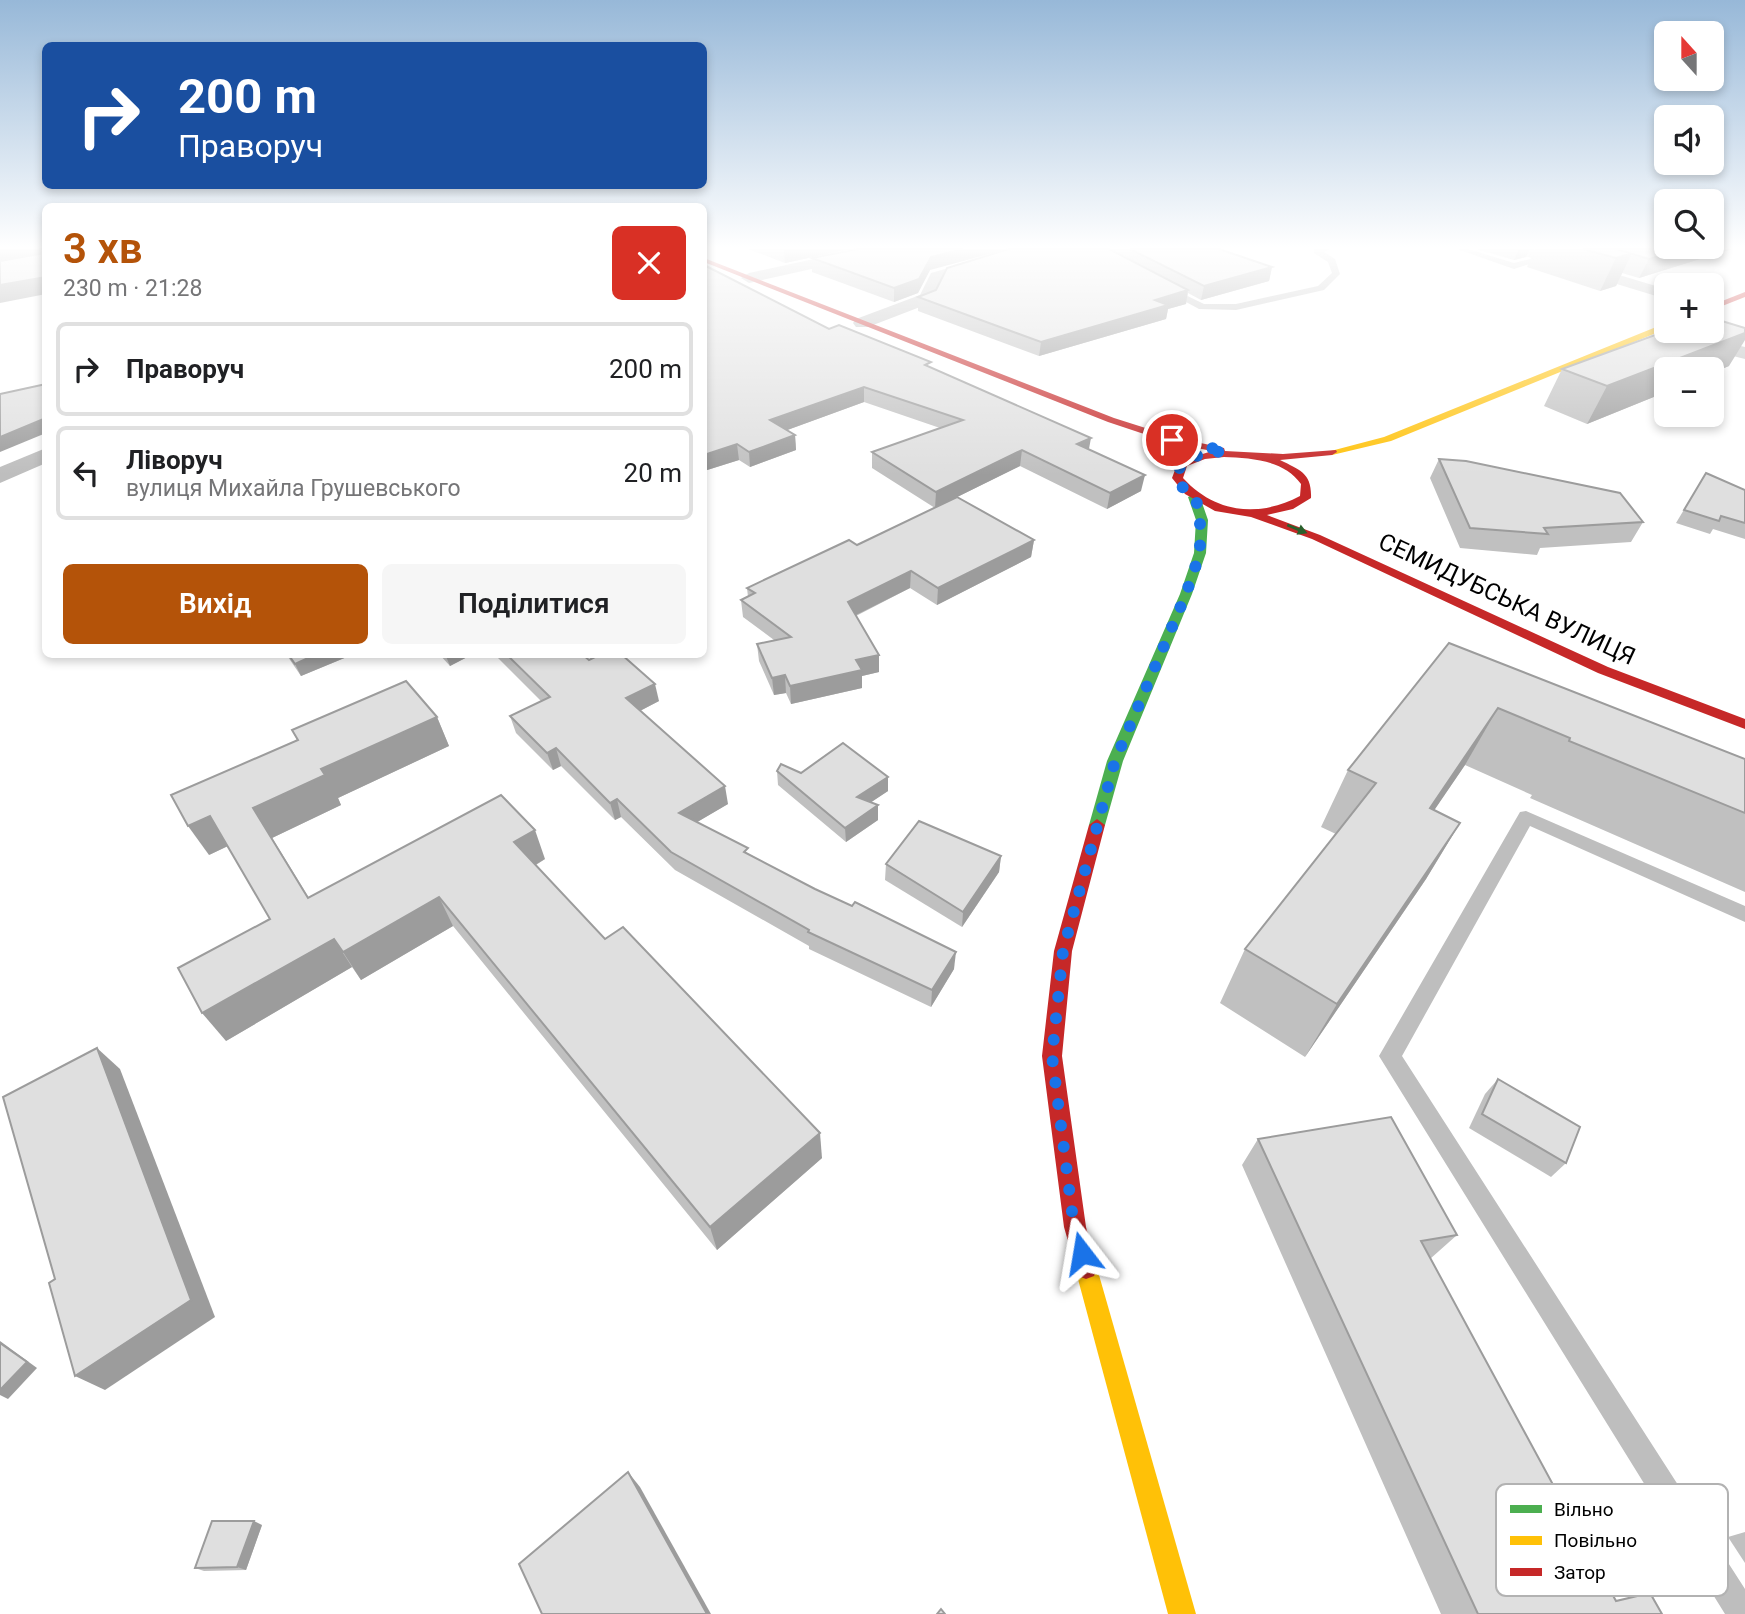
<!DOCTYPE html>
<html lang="uk">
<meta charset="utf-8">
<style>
:root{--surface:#fff;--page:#f6f6f6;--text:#202124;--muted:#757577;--line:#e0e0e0;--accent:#b45309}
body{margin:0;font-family:Roboto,sans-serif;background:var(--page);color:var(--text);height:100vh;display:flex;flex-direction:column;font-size:26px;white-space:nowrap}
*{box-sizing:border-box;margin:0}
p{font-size:23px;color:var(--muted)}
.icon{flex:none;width:38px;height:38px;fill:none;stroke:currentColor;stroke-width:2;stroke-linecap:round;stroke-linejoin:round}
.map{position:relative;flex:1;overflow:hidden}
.side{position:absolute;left:42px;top:203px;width:665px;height:455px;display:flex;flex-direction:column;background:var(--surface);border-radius:10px;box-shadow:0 4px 10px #0003}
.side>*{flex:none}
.hud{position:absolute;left:42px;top:42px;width:665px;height:147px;border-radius:10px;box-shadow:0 4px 10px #0003;background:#1a4fa0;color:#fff;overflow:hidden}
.needle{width:46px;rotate:339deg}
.fabs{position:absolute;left:1654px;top:21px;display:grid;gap:14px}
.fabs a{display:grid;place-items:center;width:70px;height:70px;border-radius:10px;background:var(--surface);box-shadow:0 4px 10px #0003;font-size:35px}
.pin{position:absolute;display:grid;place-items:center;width:60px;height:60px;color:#fff;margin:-30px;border:4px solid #fff;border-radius:50%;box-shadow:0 2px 7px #0007}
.me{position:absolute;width:77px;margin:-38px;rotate:346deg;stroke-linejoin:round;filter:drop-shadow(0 0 5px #0008)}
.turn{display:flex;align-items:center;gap:24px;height:147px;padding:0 21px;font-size:32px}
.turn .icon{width:91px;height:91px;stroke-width:2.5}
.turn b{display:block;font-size:49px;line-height:60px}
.round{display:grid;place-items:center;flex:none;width:74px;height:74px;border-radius:10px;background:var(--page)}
.overview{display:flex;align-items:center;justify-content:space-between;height:119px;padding:0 21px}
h1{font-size:42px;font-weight:600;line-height:52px;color:var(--accent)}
.button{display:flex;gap:14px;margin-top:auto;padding:14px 21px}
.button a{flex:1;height:80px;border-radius:10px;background:var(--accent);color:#fff;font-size:28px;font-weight:600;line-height:80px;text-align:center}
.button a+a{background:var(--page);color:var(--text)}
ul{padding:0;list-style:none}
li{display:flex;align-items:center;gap:21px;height:94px;margin:0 14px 10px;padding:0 7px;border:4px solid var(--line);border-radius:10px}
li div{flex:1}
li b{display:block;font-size:26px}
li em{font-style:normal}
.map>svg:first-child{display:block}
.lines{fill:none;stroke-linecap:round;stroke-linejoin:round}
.lane{fill:#bebebe;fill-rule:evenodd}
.street{fill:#bebebe;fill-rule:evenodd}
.fast{fill:#4caf50;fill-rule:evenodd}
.slow{fill:#ffc107;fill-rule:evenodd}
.jam{fill:#c62828;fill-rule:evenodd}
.wall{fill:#c0c0c0}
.shaded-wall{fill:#9c9c9c}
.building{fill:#dfdfdf;stroke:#9c9c9c;stroke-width:2}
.oneway{fill:#2a602c}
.route{stroke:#1a73e8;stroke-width:12;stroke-dasharray:0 21.6}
.labels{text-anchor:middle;stroke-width:7;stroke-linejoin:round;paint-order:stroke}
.street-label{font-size:24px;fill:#000;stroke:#fff}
.key{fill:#fff;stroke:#b2b2b2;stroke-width:2}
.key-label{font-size:19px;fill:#000}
</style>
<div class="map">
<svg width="1745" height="1614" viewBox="0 0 1745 1614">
<rect width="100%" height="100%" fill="#fff"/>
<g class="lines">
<g class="lane">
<path d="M 1314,249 L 1330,249 L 1324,252 L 1335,259 L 1340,274 L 1324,290 L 1236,310 L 1199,309 L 1162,289 L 1169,287 L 1204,304 L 1236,304 L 1318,286 L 1332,273 L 1328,262 L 1314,253 Z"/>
<path d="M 1457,249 L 1468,249 L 1514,263 L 1546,255 L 1550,257 L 1514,269 Z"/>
<path d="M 1526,811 L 1745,906 L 1745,922 L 1530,826 L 1402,1056 L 1745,1589 L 1745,1614 L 1725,1614 L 1379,1056 L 1520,812 Z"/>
</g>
<g class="street">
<path d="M 860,249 L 887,249 L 879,254 L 749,283 L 741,278 L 749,273 Z"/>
<path d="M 1016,249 L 1039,249 L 944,279 L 933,302 L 868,327 L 856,327 L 853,323 L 856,319 L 920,295 L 931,273 Z"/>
<path d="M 1510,249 L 1532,249 L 1666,289 L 1666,299 L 1512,252 Z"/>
<path d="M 1695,335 L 1745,347 L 1745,359 L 1689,345 L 1686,341 L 1689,337 Z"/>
<path d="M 46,448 L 46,463 L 0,483 L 0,467 Z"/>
</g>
<path class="fast" d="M 1194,494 L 1200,497 L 1208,520 L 1206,553 L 1192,594 L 1123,761 L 1105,825 L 1097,831 L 1089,825 L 1107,761 L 1180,594 L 1194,553 L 1196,520 L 1188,497 Z"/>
<g class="slow">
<path d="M 1666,323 L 1666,329 L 1391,441 L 1332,455 L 1327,452 L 1384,437 Z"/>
<path d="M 1086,1257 L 1094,1260 L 1097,1268 L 1196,1614 L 1168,1614 L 1075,1268 L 1078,1260 Z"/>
</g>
<g class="jam">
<path d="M 704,258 L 1114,418 L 1177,438 L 1224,448 L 1225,451 L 1283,454 L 1336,450 L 1337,452 L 1332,455 L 1280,460 C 1300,470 1312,473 1311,498 L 1293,509 L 1267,515 L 1320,535 L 1608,667 L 1745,719 L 1745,729 L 1598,673 L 1312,539 L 1251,517 L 1215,511 L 1185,494 L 1172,478 L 1178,462 L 1212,451 L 1171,443 L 1108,422 L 704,262 ZM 1224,457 C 1251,458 1284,460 1301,484 L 1300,496 C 1258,518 1215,513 1183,478 L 1187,466 L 1205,459 Z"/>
<path d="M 1745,292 L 1745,297 L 1712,310 L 1712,305 Z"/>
<path d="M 1097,819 L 1105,825 L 1072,951 L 1062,1056 L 1086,1227 L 1097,1268 L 1094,1276 L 1086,1279 L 1078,1276 L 1064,1227 L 1042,1056 L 1054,951 L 1089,825 Z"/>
</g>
</g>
<g class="wall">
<path d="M 748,249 L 850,249 L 785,263 Z"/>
<path d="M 1009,249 L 1219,249 L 1272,267 L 1269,281 L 1201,300 L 1188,293 L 1186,304 L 1168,309 L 1166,319 L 1039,356 L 918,311 L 918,297 L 936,290 Z"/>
<path d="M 1476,249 L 1530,249 L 1526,257 L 1514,260 Z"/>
<path d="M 1535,249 L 1732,249 L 1639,278 L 1622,273 L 1616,286 L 1600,291 L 1527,267 Z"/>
<path d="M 812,258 L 930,270 L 918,293 L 894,302 L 812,272 Z"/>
<path d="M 704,265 L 829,329 L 931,368 L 1089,450 L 1141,491 L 1107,509 L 1020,466 L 957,497 L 1034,540 L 1031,557 L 937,605 L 910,588 L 856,616 L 879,672 L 862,676 L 862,688 L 791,704 L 786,693 L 774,695 L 759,661 L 757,644 L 774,640 L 743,617 L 741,600 L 748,597 L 747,588 L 857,545 L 935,508 L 872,468 L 872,452 L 940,428 L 864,402 L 787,430 L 795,435 L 796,450 L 750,467 L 739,460 L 704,471 Z"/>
<path d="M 1729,366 L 1712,373 L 1712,369 L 1666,369 L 1666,392 L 1587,424 L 1544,406 L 1562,369 Z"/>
<path d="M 1439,459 L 1643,522 L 1631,542 L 1540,548 L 1537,555 L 1460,548 L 1430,478 Z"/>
<path d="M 1706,473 L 1745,490 L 1745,539 L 1713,529 L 1710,534 L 1676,523 Z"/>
<path d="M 1449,643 L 1745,759 L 1745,892 L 1530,798 L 1532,795 L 1465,765 L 1434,810 L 1460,823 L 1426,879 L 1305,1057 L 1220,1003 L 1245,949 L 1336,834 L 1321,827 L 1348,770 Z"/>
<path d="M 286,654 L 354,654 L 301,676 Z"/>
<path d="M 439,654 L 473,654 L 450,666 Z"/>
<path d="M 494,654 L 582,654 L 589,660 L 659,701 L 640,711 L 728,804 L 697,822 L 749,854 L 954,969 L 931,1007 L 809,949 L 809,946 L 675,870 L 621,817 L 615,820 L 561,766 L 553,770 L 516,733 L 510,716 L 541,701 Z"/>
<path d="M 437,717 L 449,746 L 338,798 L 341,805 L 272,838 L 309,898 L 545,859 L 536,865 L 605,939 L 822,1158 L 717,1250 L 453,926 L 361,980 L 352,967 L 226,1041 L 270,919 L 228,846 L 209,855 L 297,740 L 292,730 Z"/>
<path d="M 777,771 L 888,777 L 888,791 L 871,802 L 878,820 L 846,842 L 778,785 Z"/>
<path d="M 1001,856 L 999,872 L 962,927 L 885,880 L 886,864 Z"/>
<path d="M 1498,1079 L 1566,1163 L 1551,1177 L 1469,1128 L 1485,1094 Z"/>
<path d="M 1258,1139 L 1457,1235 L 1430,1259 L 1615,1601 L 1662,1614 L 1441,1614 L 1242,1165 Z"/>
<path d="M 262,1525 L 246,1570 L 204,1571 L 195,1568 Z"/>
<path d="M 1745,1532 L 1745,1563 L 1728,1537 Z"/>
</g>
<g class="shaded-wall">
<path d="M 0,249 L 42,249 L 46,255 L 0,262 Z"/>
<path d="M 789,249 L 850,249 L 785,263 L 784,250 Z"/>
<path d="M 963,249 L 1008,249 L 930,270 L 918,293 L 894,302 L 894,288 L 931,257 Z"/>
<path d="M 1519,249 L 1530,249 L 1526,257 L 1514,260 Z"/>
<path d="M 1683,249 L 1732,249 L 1639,278 L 1649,259 Z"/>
<path d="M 1632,253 L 1616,286 L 1600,291 L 1616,258 Z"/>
<path d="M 1272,267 L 1269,281 L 1201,300 L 1204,286 Z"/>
<path d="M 46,277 L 46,294 L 0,303 L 0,285 Z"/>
<path d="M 1188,290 L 1186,304 L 1168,309 L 1166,319 L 1039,356 L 1041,342 L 1155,300 Z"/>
<path d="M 1745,333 L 1745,340 L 1729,366 L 1712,373 L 1712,369 L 1666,369 L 1666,392 L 1587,424 L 1607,386 Z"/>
<path d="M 864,387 L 864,402 L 771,436 L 770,420 Z"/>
<path d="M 46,418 L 46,433 L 0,452 L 0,437 Z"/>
<path d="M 795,435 L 796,450 L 750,467 L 749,452 Z"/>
<path d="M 1091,438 L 1088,454 L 1077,444 Z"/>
<path d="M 737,444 L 739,460 L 704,471 L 704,455 Z"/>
<path d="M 1022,450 L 1020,466 L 935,508 L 936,492 Z"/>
<path d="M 1145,475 L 1141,491 L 1107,509 L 1110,493 Z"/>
<path d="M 1034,540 L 1031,557 L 937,605 L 938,588 Z"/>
<path d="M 911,571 L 910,588 L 848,619 L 848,602 Z"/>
<path d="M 317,654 L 354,654 L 301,676 L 295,664 Z"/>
<path d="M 445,654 L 473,654 L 450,666 Z"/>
<path d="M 879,655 L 879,672 L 862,676 L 862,688 L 791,704 L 790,686 L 856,660 Z"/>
<path d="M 785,675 L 786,693 L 774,695 L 772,678 Z"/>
<path d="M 655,684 L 659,701 L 630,716 L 626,698 Z"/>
<path d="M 1498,708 L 1465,765 L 1397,865 L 1430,808 Z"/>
<path d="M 437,717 L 449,746 L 338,798 L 341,805 L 272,838 L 327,927 L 253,808 L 321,769 Z"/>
<path d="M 556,748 L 561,766 L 553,770 L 547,753 Z"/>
<path d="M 888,777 L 888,791 L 858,811 L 857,797 Z"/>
<path d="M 725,786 L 728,804 L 682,831 L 679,813 Z"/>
<path d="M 617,799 L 621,817 L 615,820 L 610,803 Z"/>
<path d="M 878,805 L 878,820 L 846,842 L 845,828 Z"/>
<path d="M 210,816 L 230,845 L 209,855 L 188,826 Z"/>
<path d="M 1460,823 L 1426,879 L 1305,1057 L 1337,1004 Z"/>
<path d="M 535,830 L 545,859 L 525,871 L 514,842 Z"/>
<path d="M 1001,856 L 999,872 L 962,927 L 963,912 Z"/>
<path d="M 439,897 L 453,926 L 361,980 L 343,952 Z"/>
<path d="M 334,939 L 352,967 L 226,1041 L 202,1013 Z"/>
<path d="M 956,952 L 954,969 L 931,1007 L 932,990 Z"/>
<path d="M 97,1048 L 120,1069 L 215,1317 L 105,1390 L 75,1376 Z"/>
<path d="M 820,1133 L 822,1158 L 717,1250 L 710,1227 Z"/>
<path d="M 0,1341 L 37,1368 L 8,1399 L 0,1395 Z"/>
<path d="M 628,1472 L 640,1487 L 711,1614 L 707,1614 Z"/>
<path d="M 254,1521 L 262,1525 L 246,1570 L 237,1567 Z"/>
</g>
<g class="building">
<path d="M 40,249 L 46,249 L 46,277 L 0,285 L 0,261 L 40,254 Z"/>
<path d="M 858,249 L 963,249 L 931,257 L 919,279 L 894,288 L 812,258 Z"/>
<path d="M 1009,249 L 1109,249 L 1188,290 L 1155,300 L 1168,305 L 1041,342 L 918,297 L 936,290 L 947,268 Z"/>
<path d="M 1130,249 L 1219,249 L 1272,267 L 1204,286 Z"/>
<path d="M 1583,249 L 1616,249 L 1632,253 L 1616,258 Z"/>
<path d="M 1616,249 L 1683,249 L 1649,259 Z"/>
<path d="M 704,265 L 829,329 L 839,325 L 931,362 L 925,365 L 1091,438 L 1077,444 L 1145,475 L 1110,493 L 1022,450 L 936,492 L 872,452 L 963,420 L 864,387 L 770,420 L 795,435 L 749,452 L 737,444 L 704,455 Z"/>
<path d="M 1712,318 L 1745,328 L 1745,333 L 1607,386 L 1562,369 L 1666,331 L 1712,331 Z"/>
<path d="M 46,384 L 46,418 L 0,437 L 0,394 Z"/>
<path d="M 1439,459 L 1466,461 L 1620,493 L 1643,522 L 1544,528 L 1548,534 L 1470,528 Z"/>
<path d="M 1706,473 L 1745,490 L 1745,523 L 1721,516 L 1719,521 L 1684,510 Z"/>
<path d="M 957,497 L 1034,540 L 938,588 L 911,571 L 848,602 L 879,655 L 856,660 L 862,670 L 790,686 L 785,675 L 772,678 L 757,644 L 791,637 L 741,600 L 755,593 L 747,588 L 849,540 L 857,545 Z"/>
<path d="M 1449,643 L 1745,759 L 1745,813 L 1569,741 L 1570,738 L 1498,708 L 1430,808 L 1460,823 L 1337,1004 L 1245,949 L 1376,783 L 1348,770 Z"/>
<path d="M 288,654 L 317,654 L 295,664 Z"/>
<path d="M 506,654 L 582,654 L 589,660 L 601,654 L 621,654 L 655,684 L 626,698 L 725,786 L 679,813 L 748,848 L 744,852 L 815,889 L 852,906 L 855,902 L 956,952 L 932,990 L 808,932 L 809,930 L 671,852 L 617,799 L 610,803 L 556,748 L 547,753 L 510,716 L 550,697 Z"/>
<path d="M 406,681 L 437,717 L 321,769 L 325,775 L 253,808 L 308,898 L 501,795 L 535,830 L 514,842 L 605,939 L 623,927 L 820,1133 L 710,1227 L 439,897 L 343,952 L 334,939 L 202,1013 L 178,968 L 270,919 L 210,816 L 188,826 L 171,795 L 298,740 L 292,730 Z"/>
<path d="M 843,743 L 888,777 L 857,797 L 878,805 L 845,828 L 777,771 L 781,764 L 801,773 Z"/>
<path d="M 919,821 L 1001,856 L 963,912 L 886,864 Z"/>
<path d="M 97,1048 L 191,1300 L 75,1376 L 49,1283 L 55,1279 L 3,1097 Z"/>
<path d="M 1498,1079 L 1580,1127 L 1566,1163 L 1482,1114 Z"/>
<path d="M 1391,1117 L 1457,1235 L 1421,1241 L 1616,1601 L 1650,1593 L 1662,1614 L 1478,1614 L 1258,1139 Z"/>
<path d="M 0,1343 L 27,1362 L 0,1390 Z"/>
<path d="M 628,1472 L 707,1614 L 542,1614 L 519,1564 Z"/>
<path d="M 212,1521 L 254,1521 L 237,1567 L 195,1568 Z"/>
<path d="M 941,1609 L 945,1614 L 937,1614 Z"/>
</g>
<defs><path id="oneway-solid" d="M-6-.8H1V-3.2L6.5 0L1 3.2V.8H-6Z" transform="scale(1.75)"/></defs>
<use class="oneway" href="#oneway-solid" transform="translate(1297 529) rotate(22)"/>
<linearGradient id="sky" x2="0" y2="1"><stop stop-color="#97b8d8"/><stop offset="0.52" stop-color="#fff"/><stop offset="1" stop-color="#fff" stop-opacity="0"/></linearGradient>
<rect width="1745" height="475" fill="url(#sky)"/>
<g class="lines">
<path class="route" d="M 1082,1253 L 1074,1227 L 1052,1056 L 1063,951 L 1115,761 L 1186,594 L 1200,553 L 1200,510 L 1194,497 L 1180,485 L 1177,472 C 1187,454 1207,453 1226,451 L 1172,440"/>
</g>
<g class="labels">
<g class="street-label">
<text transform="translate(1507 599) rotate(25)" y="8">СЕМИДУБСЬКА ВУЛИЦЯ</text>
</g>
</g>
<rect x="1496" y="1484" width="232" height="112" rx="10" class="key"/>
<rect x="1510" y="1505" width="32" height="8" fill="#4caf50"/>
<rect x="1510" y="1536" width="32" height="9" fill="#ffc107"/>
<rect x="1510" y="1568" width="32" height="8" fill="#c62828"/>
<g class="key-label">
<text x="1554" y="1516">Вільно</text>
<text x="1554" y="1547">Повільно</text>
<text x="1554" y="1579">Затор</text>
</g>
</svg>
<div class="fabs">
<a><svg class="needle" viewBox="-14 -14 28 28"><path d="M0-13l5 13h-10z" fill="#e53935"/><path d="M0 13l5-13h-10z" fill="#757577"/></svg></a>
<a><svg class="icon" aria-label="sound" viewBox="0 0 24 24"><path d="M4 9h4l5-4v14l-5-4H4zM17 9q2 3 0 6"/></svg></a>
<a><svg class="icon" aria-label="search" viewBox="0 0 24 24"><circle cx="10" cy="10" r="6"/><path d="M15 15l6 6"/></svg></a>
<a>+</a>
<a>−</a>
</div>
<div class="pin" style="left:1172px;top:440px;background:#d93025"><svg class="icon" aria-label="arrive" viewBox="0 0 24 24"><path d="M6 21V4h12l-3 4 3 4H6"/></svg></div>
<svg class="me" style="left:1082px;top:1253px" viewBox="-20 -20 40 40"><path d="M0-17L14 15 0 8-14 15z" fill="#1a73e8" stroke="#fff" stroke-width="4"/></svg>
<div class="hud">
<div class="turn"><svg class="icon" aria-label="right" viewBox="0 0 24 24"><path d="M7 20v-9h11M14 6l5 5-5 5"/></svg><div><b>200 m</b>Праворуч</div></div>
</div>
<section class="side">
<div class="overview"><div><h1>3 хв</h1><p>230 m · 21:28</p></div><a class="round" style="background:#d93025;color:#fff"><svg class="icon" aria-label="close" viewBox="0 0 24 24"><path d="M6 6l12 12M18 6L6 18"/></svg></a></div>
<ul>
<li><svg class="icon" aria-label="right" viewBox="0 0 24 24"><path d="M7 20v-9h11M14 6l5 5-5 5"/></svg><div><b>Праворуч</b></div><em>200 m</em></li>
<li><svg class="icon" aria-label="left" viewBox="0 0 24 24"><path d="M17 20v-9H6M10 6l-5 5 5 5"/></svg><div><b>Ліворуч</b><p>вулиця Михайла Грушевського</p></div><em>20 m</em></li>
</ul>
<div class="button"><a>Вихід</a><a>Поділитися</a></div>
</section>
</div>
